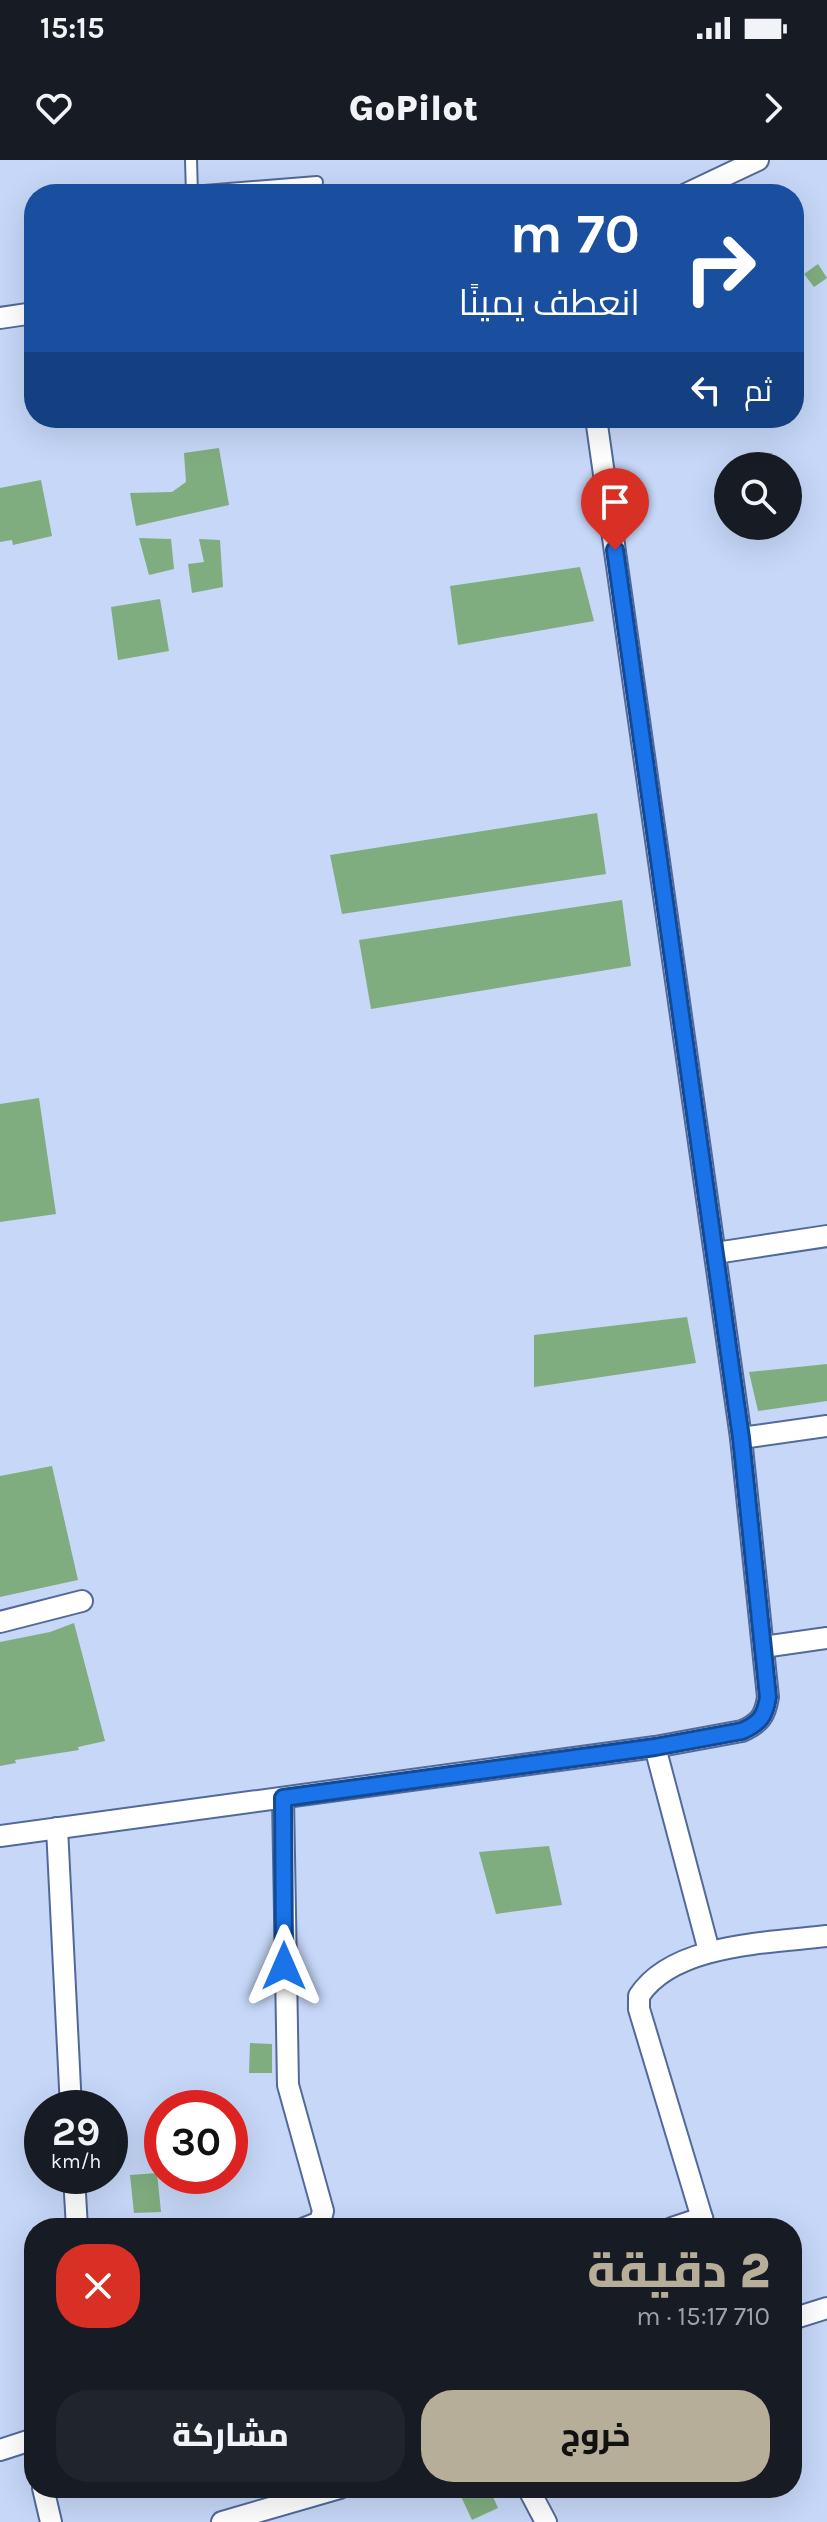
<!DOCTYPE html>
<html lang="ar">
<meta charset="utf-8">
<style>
:root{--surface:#171b24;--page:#20242c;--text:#f1f3f6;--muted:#9ea1a6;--accent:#b7ae9a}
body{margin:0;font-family:Karla,Cairo,sans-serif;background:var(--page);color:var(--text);direction:rtl;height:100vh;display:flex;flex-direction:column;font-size:30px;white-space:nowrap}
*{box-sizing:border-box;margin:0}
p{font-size:26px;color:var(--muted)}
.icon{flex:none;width:44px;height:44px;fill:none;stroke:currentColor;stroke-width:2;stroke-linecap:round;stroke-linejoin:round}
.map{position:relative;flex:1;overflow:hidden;direction:ltr}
.side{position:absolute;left:24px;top:2058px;width:778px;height:280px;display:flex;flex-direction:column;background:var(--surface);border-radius:32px;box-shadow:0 8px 32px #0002;direction:rtl}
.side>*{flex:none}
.top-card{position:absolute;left:24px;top:24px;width:780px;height:244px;border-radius:32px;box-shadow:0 8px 32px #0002;direction:rtl;background:#1a4fa0;color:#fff;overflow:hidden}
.tools{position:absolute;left:714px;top:292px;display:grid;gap:16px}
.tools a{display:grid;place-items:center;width:88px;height:88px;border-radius:50%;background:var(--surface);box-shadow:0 8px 32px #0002;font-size:40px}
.speed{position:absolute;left:24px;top:1930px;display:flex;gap:16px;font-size:40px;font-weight:700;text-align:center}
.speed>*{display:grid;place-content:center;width:104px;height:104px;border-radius:50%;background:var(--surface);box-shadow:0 8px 32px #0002;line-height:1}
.speed small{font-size:20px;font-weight:400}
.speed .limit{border:12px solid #d22;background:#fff;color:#111}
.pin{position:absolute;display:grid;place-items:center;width:68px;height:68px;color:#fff;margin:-82px -34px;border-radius:50% 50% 50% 0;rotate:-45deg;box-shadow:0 0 8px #0007}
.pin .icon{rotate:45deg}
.me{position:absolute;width:88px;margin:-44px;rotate:0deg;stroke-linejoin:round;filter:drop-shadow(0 0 6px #0008)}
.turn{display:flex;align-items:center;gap:28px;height:168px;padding:0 32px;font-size:36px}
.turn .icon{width:104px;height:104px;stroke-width:2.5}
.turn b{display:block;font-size:56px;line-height:68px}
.then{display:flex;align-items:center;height:76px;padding:0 32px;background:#0003;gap:16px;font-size:30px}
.round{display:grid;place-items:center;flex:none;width:84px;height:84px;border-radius:32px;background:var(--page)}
.head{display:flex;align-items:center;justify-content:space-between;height:136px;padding:0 32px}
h1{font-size:48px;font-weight:800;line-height:60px;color:var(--accent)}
.cta{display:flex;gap:16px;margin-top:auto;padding:16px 32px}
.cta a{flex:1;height:92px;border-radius:32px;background:var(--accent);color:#111;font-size:32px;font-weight:800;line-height:92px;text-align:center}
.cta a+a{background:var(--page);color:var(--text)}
.status{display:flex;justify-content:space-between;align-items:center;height:56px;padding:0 40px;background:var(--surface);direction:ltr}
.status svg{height:22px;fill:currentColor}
header{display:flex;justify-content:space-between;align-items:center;height:104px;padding:0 32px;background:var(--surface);font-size:36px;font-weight:800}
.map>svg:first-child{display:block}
.building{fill:#80ad7f}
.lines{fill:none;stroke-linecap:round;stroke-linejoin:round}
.lane-casing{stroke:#52699a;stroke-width:14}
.street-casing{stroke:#52699a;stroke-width:24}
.lane{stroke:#fff;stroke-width:10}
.street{stroke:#fff;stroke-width:20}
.route-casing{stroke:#114b97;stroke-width:20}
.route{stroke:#1a73e8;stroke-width:14}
</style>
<div class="status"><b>15:15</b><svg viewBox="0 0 49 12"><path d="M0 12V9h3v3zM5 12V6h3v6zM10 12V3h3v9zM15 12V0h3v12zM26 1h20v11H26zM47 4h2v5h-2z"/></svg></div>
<header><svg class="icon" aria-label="forward" viewBox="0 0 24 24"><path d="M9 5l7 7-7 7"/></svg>GoPilot<svg class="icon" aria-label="heart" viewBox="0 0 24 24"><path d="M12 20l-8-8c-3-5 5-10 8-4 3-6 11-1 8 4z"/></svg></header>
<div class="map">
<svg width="827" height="2362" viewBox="0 0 827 2362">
<rect width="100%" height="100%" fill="#c6d7f8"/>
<g class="building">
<path d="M 818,104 L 827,118 L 814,127 L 804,114 Z"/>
<path d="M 219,288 L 229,345 L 136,366 L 130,333 L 172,332 L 186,322 L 184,293 Z"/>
<path d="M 41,320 L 52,376 L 13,385 L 12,380 L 0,382 L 0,328 Z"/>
<path d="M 139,378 L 171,379 L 174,409 L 149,415 Z"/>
<path d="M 199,379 L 220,380 L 223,427 L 192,433 L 188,404 L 204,402 Z"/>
<path d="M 580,407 L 594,461 L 458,485 L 450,426 Z"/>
<path d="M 160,439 L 169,491 L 118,500 L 111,447 Z"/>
<path d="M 597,653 L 606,714 L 342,754 L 330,695 Z"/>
<path d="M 622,740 L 631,806 L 371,849 L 359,780 Z"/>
<path d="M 39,938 L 56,1054 L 0,1062 L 0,944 Z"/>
<path d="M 687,1157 L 696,1203 L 534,1227 L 534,1175 Z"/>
<path d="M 827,1204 L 827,1241 L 758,1251 L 749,1212 Z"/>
<path d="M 52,1306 L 78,1420 L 0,1437 L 0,1316 Z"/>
<path d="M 74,1463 L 105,1581 L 78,1587 L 79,1590 L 15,1600 L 16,1603 L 0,1606 L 0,1482 L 50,1472 Z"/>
<path d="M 549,1686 L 562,1745 L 496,1754 L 479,1692 Z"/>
<path d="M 250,1883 L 272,1884 L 272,1913 L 249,1913 Z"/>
<path d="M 157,2013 L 161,2052 L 134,2053 L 130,2015 Z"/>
<path d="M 457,2328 L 489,2328 L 498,2348 L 472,2360 Z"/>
</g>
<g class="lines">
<g class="lane-casing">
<g id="lane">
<path d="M 191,0 L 192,34"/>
<path d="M 192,32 L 317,22"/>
</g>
</g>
<g class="street-casing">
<g id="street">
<path d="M 686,34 L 758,0"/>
<path d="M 0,158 L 34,153"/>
<path d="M 716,1093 L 827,1076"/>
<path d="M 741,1278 L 827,1266"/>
<path d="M 0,1462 L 82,1441"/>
<path d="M 763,1487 L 827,1478"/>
<path d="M 655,1587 L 709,1791"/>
<path d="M 283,1638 L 288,1925 L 323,2051 L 320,2062 L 305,2068"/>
<path d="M 57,1668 L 71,1948"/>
<path d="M 0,1676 L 655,1587 L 742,1571 C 760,1563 765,1556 768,1537 L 741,1278 L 596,258"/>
<path d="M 74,2016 L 77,2068"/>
<path d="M 672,2068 L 702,2058"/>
<path d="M 705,2068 L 639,1849 L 639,1836 C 673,1783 771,1783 827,1776"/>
<path d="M 792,2159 L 827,2148"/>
<path d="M 0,2290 L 34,2279"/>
<path d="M 43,2328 L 51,2362"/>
<path d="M 528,2328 L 546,2362"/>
<path d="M 222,2362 L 340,2328"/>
</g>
</g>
<use href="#lane" class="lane"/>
<use href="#street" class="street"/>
</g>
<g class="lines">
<g class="route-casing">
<path id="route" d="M 284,1806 L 283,1638 L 655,1587 L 742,1571 C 760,1563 765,1556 768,1537 L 741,1278 L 615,390"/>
</g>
<use href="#route" class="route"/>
</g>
</svg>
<div class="tools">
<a><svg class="icon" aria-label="search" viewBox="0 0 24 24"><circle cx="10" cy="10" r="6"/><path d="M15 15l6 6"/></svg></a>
</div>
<div class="speed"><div>29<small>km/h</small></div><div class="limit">30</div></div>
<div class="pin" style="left:615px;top:390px;background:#d93025"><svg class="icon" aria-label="arrive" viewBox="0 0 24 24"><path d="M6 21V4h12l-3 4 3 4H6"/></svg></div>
<svg class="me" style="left:284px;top:1806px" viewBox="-20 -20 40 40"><path d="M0-17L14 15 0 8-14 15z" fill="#1a73e8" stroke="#fff" stroke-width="4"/></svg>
<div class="top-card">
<div class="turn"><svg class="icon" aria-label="right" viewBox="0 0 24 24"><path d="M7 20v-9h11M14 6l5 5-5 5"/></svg><div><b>70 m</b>انعطف يمينًا</div></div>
<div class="then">ثم<svg class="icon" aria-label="left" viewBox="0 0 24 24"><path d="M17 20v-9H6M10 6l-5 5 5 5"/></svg></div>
</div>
<section class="side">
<div class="head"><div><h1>2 دقيقة</h1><p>710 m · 15:17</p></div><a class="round" style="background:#d93025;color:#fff"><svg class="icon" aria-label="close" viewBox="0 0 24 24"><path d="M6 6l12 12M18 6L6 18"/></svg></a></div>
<div class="cta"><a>خروج</a><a>مشاركة</a></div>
</section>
</div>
